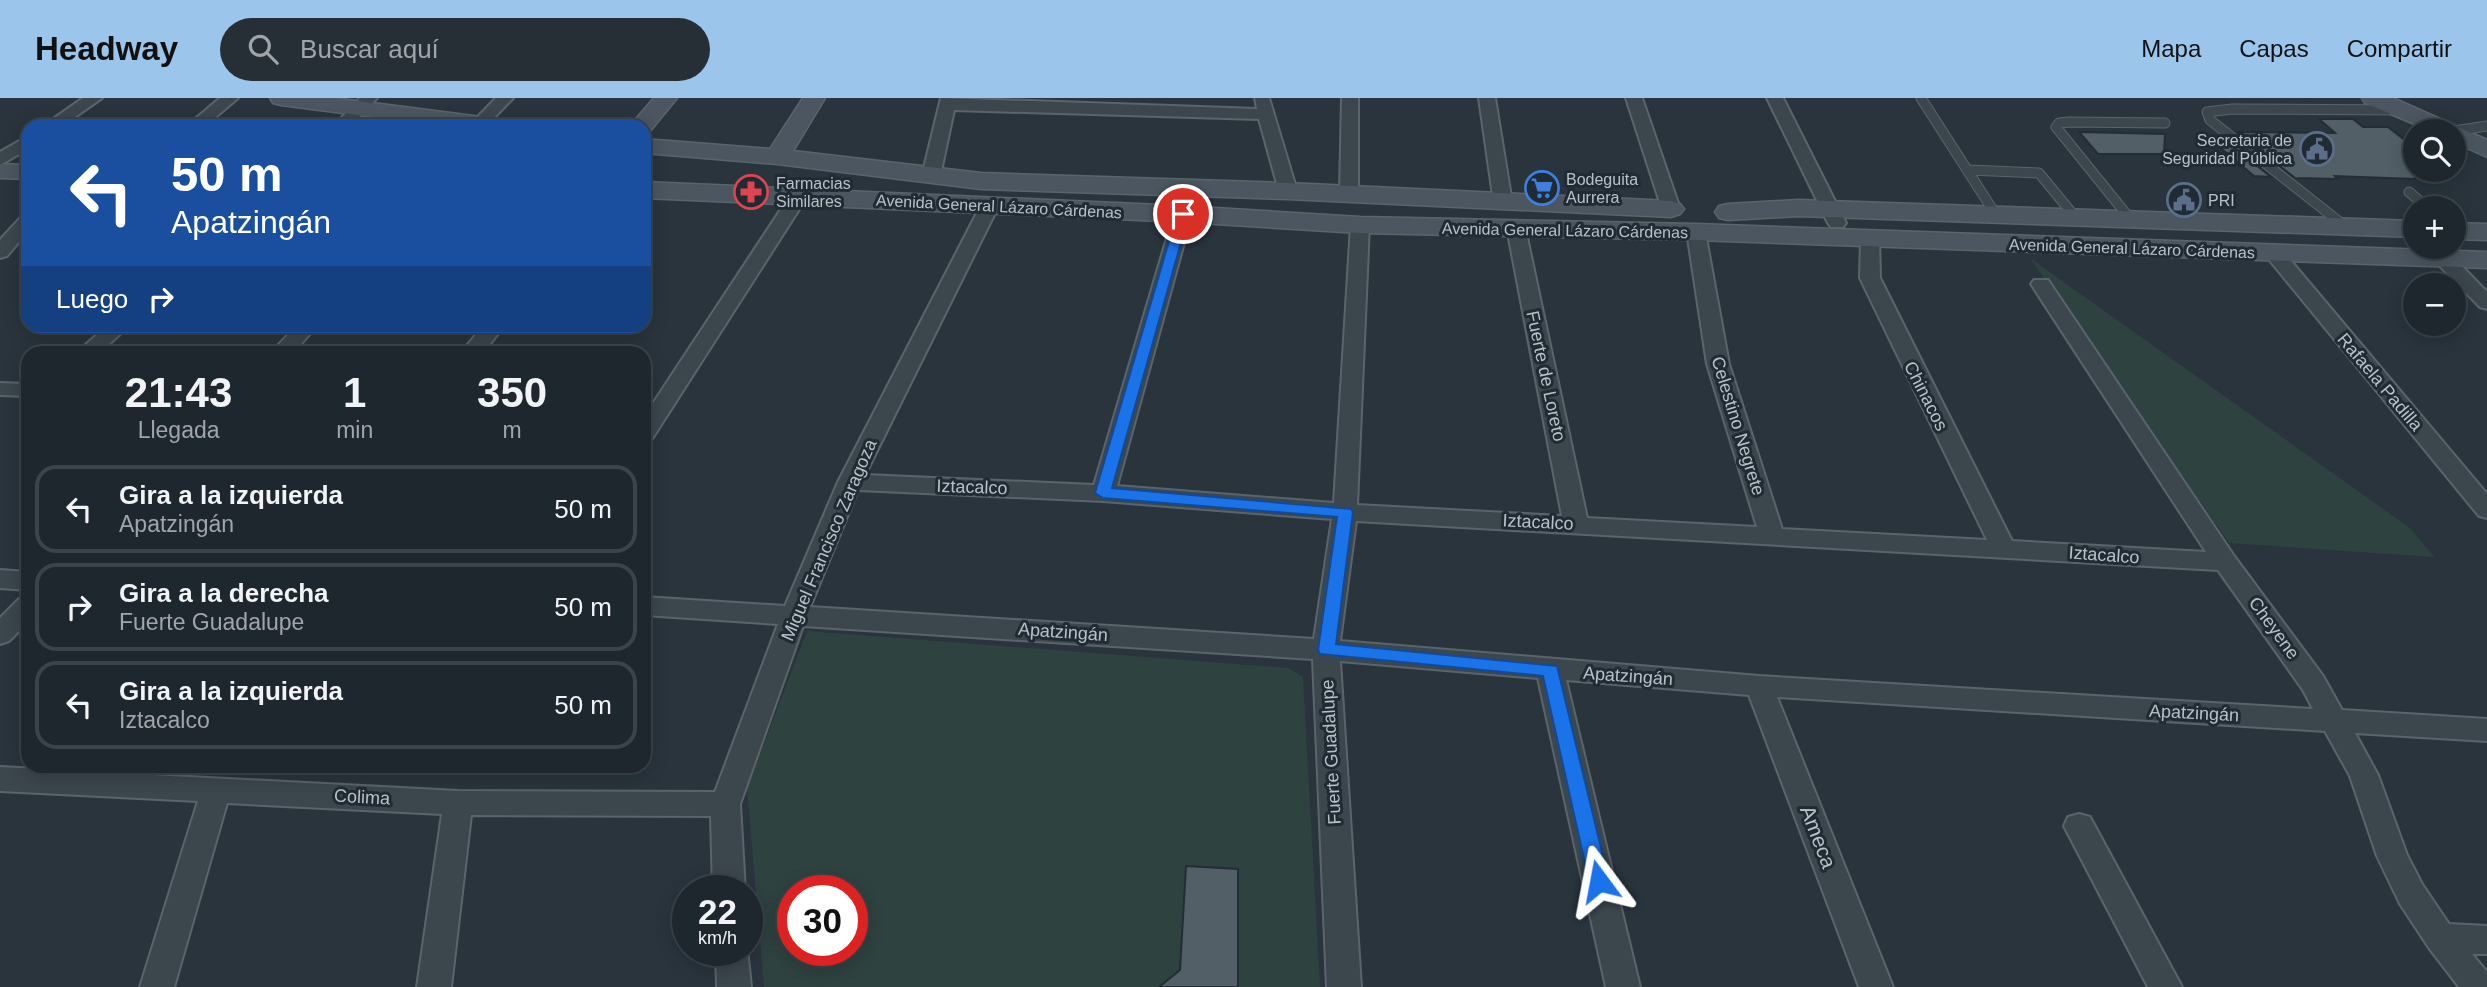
<!DOCTYPE html>
<html lang="es">
<meta charset="utf-8">
<style>
:root{--surface:#1f272e;--page:#272f36;--text:#f1f3f6;--muted:#a1a5aa;--line:#3c444a;--accent:#9bc5eb}
body{margin:0;font-family:Arial,sans-serif;background:var(--page);color:var(--text);height:100vh;display:flex;flex-direction:column;font-size:26px;white-space:nowrap}
*{box-sizing:border-box;margin:0}
p{font-size:23px;color:var(--muted)}
.icon{flex:none;width:38px;height:38px;fill:none;stroke:currentColor;stroke-width:2;stroke-linecap:round;stroke-linejoin:round}
.map{position:relative;flex:1;overflow:hidden}
.side{position:absolute;left:21px;top:248px;width:630px;height:427px;display:flex;flex-direction:column;background:var(--surface);border-radius:21px;box-shadow:0 4px 18px #0003,0 0 0 2px var(--line)}
.side>*{flex:none}
.top-card{position:absolute;left:21px;top:21px;width:630px;height:214px;border-radius:21px;box-shadow:0 4px 18px #0003,0 0 0 2px var(--line);background:#1a4fa0;color:#fff;overflow:hidden}
.tools{position:absolute;left:2403px;top:21px;display:grid;gap:14px}
.tools a{display:grid;place-items:center;width:63px;height:63px;border-radius:50%;background:var(--surface);box-shadow:0 4px 18px #0003,0 0 0 2px var(--line);font-size:35px}
.speed{position:absolute;left:672px;top:777px;display:flex;gap:14px;font-size:35px;font-weight:700;text-align:center}
.speed>*{display:grid;place-content:center;width:91px;height:91px;border-radius:50%;background:var(--surface);box-shadow:0 4px 18px #0003,0 0 0 2px var(--line);line-height:1}
.speed small{font-size:18px;font-weight:400}
.speed .limit{border:10px solid #d22;background:#fff;color:#111}
.pin{position:absolute;display:grid;place-items:center;width:60px;height:60px;color:#fff;margin:-30px;border:4px solid #fff;border-radius:50%;box-shadow:0 2px 7px #0007}
.me{position:absolute;width:77px;margin:-38px;rotate:347deg;stroke-linejoin:round;filter:drop-shadow(0 0 5px #0008)}
.turn{display:flex;align-items:center;gap:24px;height:147px;padding:0 35px;font-size:32px}
.turn .icon{width:91px;height:91px;stroke-width:2.5}
.turn b{display:block;font-size:49px;line-height:60px}
.then{display:flex;align-items:center;height:66px;padding:0 35px;background:#0003;gap:14px;font-size:26px}
.eta{display:flex;justify-content:space-evenly;align-items:center;height:119px;text-align:center}
.eta b{font-size:42px;font-weight:700;line-height:49px}
ul{padding:0;list-style:none}
li{display:flex;align-items:center;gap:21px;height:88px;margin:0 14px 10px;padding:0 21px;border:4px solid var(--line);border-radius:21px}
li div{flex:1}
li b{display:block;font-size:26px}
li em{font-style:normal}
header{display:flex;align-items:center;gap:42px;box-sizing:border-box;height:98px;padding:0 35px;background:var(--accent);color:#111}
header strong{font-size:33px}
nav{display:flex;gap:38px;margin-inline-start:auto;font-size:24px}
.search{width:490px;height:63px;background:var(--page);display:flex;align-items:center;gap:18px;box-sizing:border-box;padding:0 24px;border-radius:38px;color:var(--muted);font-size:26px}
.map>svg:first-child{display:block}
.green{fill:#2e4240;fill-rule:evenodd}
.building{fill:#525f67;stroke:#232d35;stroke-width:2}
.lines{fill:none;stroke-linecap:round;stroke-linejoin:round}
.lane-casing{stroke:#5a646b;stroke-width:11}
.street-casing{stroke:#5a646b;stroke-width:4}
.secondary-casing{stroke:#5a646b;stroke-width:3}
.lane{stroke:#3c464d;stroke-width:9}
.street{fill:#3c464d;fill-rule:evenodd}
.secondary{fill:#4b5660;fill-rule:evenodd}
.route{fill:#1a73e8;stroke:#114b97;stroke-width:2}
.labels{text-anchor:middle;stroke-width:6;stroke-linejoin:round;paint-order:stroke}
.far-poi-label{font-size:16px;fill:#b9c1c8;stroke:#212b33;text-anchor:start}
.far-street-label{font-size:16px;fill:#b9c1c8;stroke:#212b33}
.street-label{font-size:18px;fill:#b9c1c8;stroke:#212b33}
.near-street-label{font-size:21px;fill:#b9c1c8;stroke:#212b33}
</style>
<header>
<strong>Headway</strong>
<div class="search"><svg class="icon" aria-label="search" viewBox="0 0 24 24"><circle cx="10" cy="10" r="6"/><path d="M15 15l6 6"/></svg>Buscar aquí</div>
<nav><a>Mapa</a><a>Capas</a><a>Compartir</a></nav>
</header>
<div class="map">
<svg width="2487" height="889" viewBox="0 0 2487 889">
<rect width="100%" height="100%" fill="#29343d"/>
<g class="green">
<path d="M 2030,160 L 2410,430 L 2434,459 L 2229,445 Z"/>
<path d="M 807,533 L 1288,570 L 1303,579 L 1320,889 L 764,889 L 747,690 ZM 793,793 L 852,793 L 852,852 L 793,852 Z"/>
</g>
<g class="building">
<path d="M 2319,21 L 2353,21 L 2363,29 L 2388,29 L 2415,50 L 2415,81 L 2335,78 L 2338,81 L 2295,80 L 2236,34 L 2335,35 Z"/>
<path d="M 2079,34 L 2165,36 L 2164,56 L 2098,56 Z"/>
<path d="M 2211,42 L 2225,42 L 2271,79 L 2254,78 Z"/>
<path d="M 1186,768 L 1238,771 L 1238,889 L 1159,889 L 1180,872 Z"/>
</g>
<g class="lines">
<g class="lane-casing">
<g id="lane">
<path d="M 1921,0 L 1996,117"/>
<path d="M 2454,33 L 2487,28"/>
<path d="M 1968,72 L 2039,75 L 2076,120"/>
<path d="M 2409,94 L 2428,110"/>
<path d="M 2131,122 L 2056,29 L 2059,25 L 2069,24 L 2165,25"/>
<path d="M 2346,129 L 2210,22 L 2207,14 L 2232,11 L 2400,12"/>
</g>
</g>
<g class="street-casing">
<g id="street">
<path d="M 83,0 L 102,0 L 62,28 L 43,28 Z"/>
<path d="M 220,0 L 238,0 L 205,28 L 187,28 Z"/>
<path d="M 360,0 L 377,0 L 351,28 L 334,28 Z"/>
<path d="M 496,0 L 513,0 L 486,28 L 469,28 Z"/>
<path d="M 941,0 L 1257,11 L 1255,0 L 1269,0 L 1297,93 L 1288,98 L 1279,93 L 1259,21 L 954,12 L 940,78 L 937,82 L 925,82 L 922,78 Z"/>
<path d="M 1342,0 L 1358,0 L 1358,95 L 1349,100 L 1340,95 Z"/>
<path d="M 1479,0 L 1495,0 L 1512,105 L 1503,110 L 1494,105 Z"/>
<path d="M 1626,0 L 1642,0 L 1680,111 L 1677,115 L 1671,116 L 1662,111 Z"/>
<path d="M 1767,0 L 1783,0 L 1846,125 L 1843,129 L 1831,129 L 1828,125 Z"/>
<path d="M 28,38 L 28,51 L 0,67 L 0,54 Z"/>
<path d="M 798,94 L 807,99 L 652,341 L 644,343 L 644,319 L 789,99 Z"/>
<path d="M 990,102 L 999,107 L 865,377 L 1094,387 L 1174,116 L 1183,111 L 1192,116 L 1117,388 L 1334,405 L 1351,127 L 1360,121 L 1369,127 L 1357,407 L 1562,418 L 1507,130 L 1516,124 L 1525,130 L 1587,420 L 1757,429 L 1707,266 L 1687,134 L 1696,128 L 1705,134 L 1729,266 L 1782,431 L 1987,442 L 1860,180 L 1861,140 L 1870,134 L 1879,140 L 1880,180 L 2012,443 L 2206,454 L 2031,186 L 2034,182 L 2048,182 L 2234,458 L 2323,578 L 2342,612 L 2487,621 L 2487,643 L 2355,635 L 2378,677 L 2407,757 L 2422,786 L 2449,826 L 2487,828 L 2487,856 L 2472,856 L 2487,874 L 2487,889 L 2459,889 L 2429,850 L 2400,806 L 2377,758 L 2350,678 L 2325,633 L 1777,599 L 1893,889 L 1859,889 L 1749,597 L 1566,582 L 1640,889 L 1606,889 L 1538,580 L 1340,563 L 1361,889 L 1327,889 L 1313,561 L 803,528 L 740,706 L 745,793 L 713,793 L 711,718 L 471,717 L 451,889 L 417,889 L 442,716 L 227,705 L 174,889 L 140,889 L 198,703 L 0,693 L 0,669 L 458,693 L 715,694 L 778,526 L 644,517 L 644,499 L 785,508 L 838,384 L 981,107 ZM 858,392 L 1103,403 L 1332,421 L 1314,541 L 810,509 ZM 1356,423 L 2218,472 L 2303,592 L 2313,611 L 1759,578 L 1340,543 Z"/>
<path d="M 28,117 L 28,133 L 7,158 L 0,160 L 0,142 L 22,118 Z"/>
<path d="M 2274,149 L 2281,151 L 2487,396 L 2487,420 L 2479,418 L 2267,159 L 2265,155 L 2267,151 Z"/>
<path d="M 2444,155 L 2451,157 L 2487,194 L 2487,211 L 2480,209 L 2437,165 L 2434,161 L 2437,157 Z"/>
<path d="M 107,228 L 129,228 L 98,256 L 75,256 Z"/>
<path d="M 296,228 L 317,228 L 292,256 L 270,256 Z"/>
<path d="M 483,228 L 504,228 L 482,256 L 460,256 Z"/>
<path d="M 0,285 L 28,286 L 28,298 L 0,297 Z"/>
<path d="M 0,472 L 28,474 L 28,492 L 0,490 Z"/>
<path d="M 28,499 L 28,524 L 9,543 L 0,546 L 0,520 L 19,501 Z"/>
<path d="M 2079,716 L 2090,719 L 2182,889 L 2148,889 L 2064,728 L 2068,719 Z"/>
<path d="M 747,850 L 751,889 L 717,889 L 716,852 L 747,852 Z"/>
</g>
</g>
<g class="secondary-casing">
<g id="secondary">
<path d="M 270,0 L 334,0 L 497,21 L 505,23 L 509,28 L 443,28 L 281,7 L 273,5 Z"/>
<path d="M 654,0 L 677,0 L 650,33 L 644,35 L 644,28 L 630,28 Z"/>
<path d="M 803,0 L 825,0 L 793,53 L 981,75 L 1288,85 L 1671,103 L 1680,106 L 1684,111 L 1680,116 L 1671,119 L 1288,101 L 981,91 L 777,66 L 644,55 L 644,41 L 770,51 Z"/>
<path d="M 2362,0 L 2393,0 L 2487,42 L 2487,59 L 2454,44 L 2454,33 L 2431,33 L 2365,5 Z"/>
<path d="M 0,66 L 28,67 L 28,81 L 0,80 Z"/>
<path d="M 644,84 L 1183,108 L 1360,119 L 1696,126 L 2487,154 L 2487,170 L 1696,142 L 1360,135 L 1183,124 L 644,100 Z"/>
<path d="M 1798,102 L 2415,123 L 2415,139 L 1798,118 L 1728,122 L 1719,120 L 1715,114 L 1719,108 L 1728,106 Z"/>
<path d="M 2454,125 L 2487,126 L 2487,142 L 2454,141 Z"/>
</g>
</g>
<use href="#lane" class="lane"/>
<use href="#street" class="street"/>
<use href="#secondary" class="secondary"/>
</g>
<path class="route" d="M 1183,113 L 1189,116 L 1112,390 L 1351,411 L 1353,414 L 1336,546 L 1557,568 L 1609,783 L 1606,790 L 1599,792 L 1592,790 L 1589,783 L 1543,578 L 1320,556 L 1318,552 L 1337,419 L 1103,400 L 1095,395 L 1177,116 Z"/>
<defs>
<g id="civic-ring" transform="scale(1.75)"><circle r="9.5" fill="#212b33" stroke="#5c6f8a" stroke-width="1.5"/><path d="M-.6-6.5H3V-4.5H.6V-3L4-1V1h2V6H-6V1h2V-1L-.6-3ZM-1.2 2.5V6h2.4V2.5Z" fill="#5c6f8a"/></g>
<g id="supermarket-ring" transform="scale(1.75)"><circle r="9.5" fill="#212b33" stroke="#3f7fe0" stroke-width="1.5"/><path d="M-6-5.5h2.5l.6 2H6L4.5 2H-2.5L-4.4-4H-6ZM-1.5 3.2a1.3 1.3 0 1 0 .1 0ZM3 3.2a1.3 1.3 0 1 0 .1 0Z" fill="#3f7fe0"/></g>
<g id="pharmacy-ring" transform="scale(1.75)"><circle r="9.5" fill="#212b33" stroke="#e0444e" stroke-width="1.5"/><path d="M-2-6h4v4h4v4h-4v4h-4v-4h-4v-4h4Z" fill="#e0444e"/></g>
</defs>
<g fill-rule="evenodd">
<use href="#civic-ring" x="2317" y="51"/>
<use href="#supermarket-ring" x="1542" y="90"/>
<use href="#pharmacy-ring" x="751" y="94"/>
<use href="#civic-ring" x="2184" y="102"/>
</g>
<g class="labels">
<g class="far-poi-label">
<text x="2292" y="48" text-anchor="end">Secretaria de<tspan x="2292" dy="18">Seguridad Pública</tspan></text>
<text x="1566" y="87">Bodeguita<tspan x="1566" dy="18">Aurrera</tspan></text>
<text x="776" y="91">Farmacias<tspan x="776" dy="18">Similares</tspan></text>
<text x="2208" y="108">PRI</text>
</g>
<g class="far-street-label">
<text transform="translate(999 108) rotate(3)" y="6">Avenida General Lázaro Cárdenas</text>
<text transform="translate(1565 132) rotate(1)" y="6">Avenida General Lázaro Cárdenas</text>
<text transform="translate(2132 150) rotate(2)" y="6">Avenida General Lázaro Cárdenas</text>
</g>
<g class="street-label">
<text transform="translate(1546 278) rotate(78)" y="6">Fuerte de Loreto</text>
<text transform="translate(2380 284) rotate(50)" y="6">Rafaela Padilla</text>
<text transform="translate(1926 298) rotate(63)" y="6">Chinacos</text>
<text transform="translate(1738 328) rotate(73)" y="6">Celestino Negrete</text>
<text transform="translate(972 389) rotate(2)" y="6">Iztacalco</text>
<text transform="translate(1538 424) rotate(3)" y="6">Iztacalco</text>
<text transform="translate(829 442) rotate(-67)" y="6">Miguel Francisco Zaragoza</text>
<text transform="translate(2104 457) rotate(4)" y="6">Iztacalco</text>
<text transform="translate(2274 530) rotate(54)" y="6">Cheyene</text>
<text transform="translate(1063 534) rotate(4)" y="6">Apatzingán</text>
<text transform="translate(1628 578) rotate(4)" y="6">Apatzingán</text>
<text transform="translate(2194 615) rotate(3)" y="6">Apatzingán</text>
<text transform="translate(1331 654) rotate(-93)" y="6">Fuerte Guadalupe</text>
<text transform="translate(362 699) rotate(3)" y="6">Colima</text>
</g>
<g class="near-street-label">
<text transform="translate(1818 739) rotate(69)" y="7">Ameca</text>
</g>
</g>
</svg>
<div class="tools">
<a><svg class="icon" aria-label="search" viewBox="0 0 24 24"><circle cx="10" cy="10" r="6"/><path d="M15 15l6 6"/></svg></a>
<a>+</a>
<a>−</a>
</div>
<div class="speed"><div>22<small>km/h</small></div><div class="limit">30</div></div>
<div class="pin" style="left:1183px;top:116px;background:#d93025"><svg class="icon" aria-label="arrive" viewBox="0 0 24 24"><path d="M6 21V4h12l-3 4 3 4H6"/></svg></div>
<svg class="me" style="left:1599px;top:783px" viewBox="-20 -20 40 40"><path d="M0-17L14 15 0 8-14 15z" fill="#1a73e8" stroke="#fff" stroke-width="4"/></svg>
<div class="top-card">
<div class="turn"><svg class="icon" aria-label="left" viewBox="0 0 24 24"><path d="M17 20v-9H6M10 6l-5 5 5 5"/></svg><div><b>50 m</b>Apatzingán</div></div>
<div class="then">Luego<svg class="icon" aria-label="right" viewBox="0 0 24 24"><path d="M7 20v-9h11M14 6l5 5-5 5"/></svg></div>
</div>
<section class="side">
<div class="eta">
<div><b>21:43</b><p>Llegada</p></div>
<div><b>1</b><p>min</p></div>
<div><b>350</b><p>m</p></div>
</div>
<ul>
<li><svg class="icon" aria-label="left" viewBox="0 0 24 24"><path d="M17 20v-9H6M10 6l-5 5 5 5"/></svg><div><b>Gira a la izquierda</b><p>Apatzingán</p></div><em>50 m</em></li>
<li><svg class="icon" aria-label="right" viewBox="0 0 24 24"><path d="M7 20v-9h11M14 6l5 5-5 5"/></svg><div><b>Gira a la derecha</b><p>Fuerte Guadalupe</p></div><em>50 m</em></li>
<li><svg class="icon" aria-label="left" viewBox="0 0 24 24"><path d="M17 20v-9H6M10 6l-5 5 5 5"/></svg><div><b>Gira a la izquierda</b><p>Iztacalco</p></div><em>50 m</em></li>
</ul>
</section>
</div>
